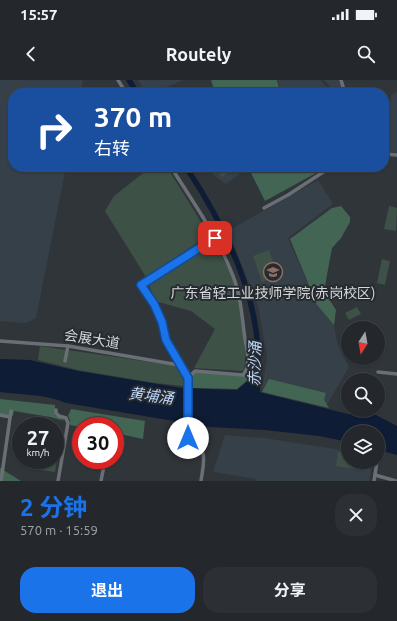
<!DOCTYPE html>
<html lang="zh">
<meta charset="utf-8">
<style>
:root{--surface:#24282c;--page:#2c3034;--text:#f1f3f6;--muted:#a3a6a9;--line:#414448;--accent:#1a73e8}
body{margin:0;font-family:Ubuntu,"Noto Sans SC",sans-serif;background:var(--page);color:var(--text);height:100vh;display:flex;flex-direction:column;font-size:15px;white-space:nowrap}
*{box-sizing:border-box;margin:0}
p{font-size:13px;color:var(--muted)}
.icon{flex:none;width:22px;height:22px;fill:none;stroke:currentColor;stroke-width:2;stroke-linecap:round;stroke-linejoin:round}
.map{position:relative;height:401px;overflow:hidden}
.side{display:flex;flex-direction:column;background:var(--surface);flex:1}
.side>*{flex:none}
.guide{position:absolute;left:8px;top:8px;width:381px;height:84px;border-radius:16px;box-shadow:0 1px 3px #0004,0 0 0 1px var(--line);background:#1a4fa0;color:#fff;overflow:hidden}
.needle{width:26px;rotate:191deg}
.buttons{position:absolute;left:341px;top:241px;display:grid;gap:8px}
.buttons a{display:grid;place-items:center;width:44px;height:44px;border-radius:50%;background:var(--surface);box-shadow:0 1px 3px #0004,0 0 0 1px var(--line);font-size:20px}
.speed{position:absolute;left:12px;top:337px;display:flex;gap:8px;font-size:20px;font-weight:700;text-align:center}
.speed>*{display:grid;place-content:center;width:52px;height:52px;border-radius:50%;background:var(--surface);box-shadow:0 1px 3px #0004,0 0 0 1px var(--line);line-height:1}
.speed small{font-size:10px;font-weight:400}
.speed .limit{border:6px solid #d22;background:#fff;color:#111}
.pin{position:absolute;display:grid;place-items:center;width:34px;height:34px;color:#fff;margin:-17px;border-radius:8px;box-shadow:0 2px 6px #0006}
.me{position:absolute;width:44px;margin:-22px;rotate:0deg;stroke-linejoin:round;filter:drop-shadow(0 0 3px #0008)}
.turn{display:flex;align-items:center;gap:14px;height:84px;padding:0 20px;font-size:18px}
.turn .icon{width:52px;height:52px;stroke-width:2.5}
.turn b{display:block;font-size:28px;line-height:34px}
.round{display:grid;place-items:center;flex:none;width:42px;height:42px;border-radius:16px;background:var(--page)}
.overview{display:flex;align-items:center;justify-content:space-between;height:68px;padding:0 20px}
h1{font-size:24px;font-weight:700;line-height:30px;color:var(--accent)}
.button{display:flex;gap:8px;margin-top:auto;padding:8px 20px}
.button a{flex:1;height:46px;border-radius:16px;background:var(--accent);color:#fff;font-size:16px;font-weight:700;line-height:46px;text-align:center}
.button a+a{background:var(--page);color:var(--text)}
.status{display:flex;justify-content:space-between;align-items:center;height:28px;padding:0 20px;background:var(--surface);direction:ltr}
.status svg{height:11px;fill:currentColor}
header{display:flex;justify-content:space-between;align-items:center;height:52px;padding:0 20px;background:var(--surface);font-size:18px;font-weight:700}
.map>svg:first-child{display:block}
.built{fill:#364049}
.green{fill:#3d5146}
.forest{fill:#436553}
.water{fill:#0e1d35}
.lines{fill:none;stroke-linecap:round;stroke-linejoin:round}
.river{stroke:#0e1d35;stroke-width:5.5}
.minor{stroke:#6a6f75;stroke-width:3.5}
.route-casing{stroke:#114b97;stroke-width:10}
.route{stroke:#1a73e8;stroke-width:7}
.labels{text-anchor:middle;stroke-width:4;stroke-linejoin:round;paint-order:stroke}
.poi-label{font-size:14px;fill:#d5d8db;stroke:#262b2f}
.street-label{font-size:14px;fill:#d5d8db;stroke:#262b2f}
.water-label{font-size:15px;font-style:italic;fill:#b9d4fd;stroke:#262b2f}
</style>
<div class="status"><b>15:57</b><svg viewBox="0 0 49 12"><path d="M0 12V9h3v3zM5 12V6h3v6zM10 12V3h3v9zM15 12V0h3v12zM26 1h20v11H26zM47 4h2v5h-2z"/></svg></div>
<header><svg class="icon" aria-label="back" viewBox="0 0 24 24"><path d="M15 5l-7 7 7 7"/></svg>Routely<svg class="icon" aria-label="search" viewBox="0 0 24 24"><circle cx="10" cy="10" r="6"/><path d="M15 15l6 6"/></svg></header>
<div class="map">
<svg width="397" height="401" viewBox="0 0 397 401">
<rect width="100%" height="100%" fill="#30353a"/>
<g class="built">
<path d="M 0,0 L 83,0 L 80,13 L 13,13 L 13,87 L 66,87 L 36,238 L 26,243 L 0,241 Z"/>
<path d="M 138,0 L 184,0 L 152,13 L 145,13 Z"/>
<path d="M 278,0 L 320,0 L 332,13 L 261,13 L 280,8 Z"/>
<path d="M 324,0 L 340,0 L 344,13 L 337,13 Z"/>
<path d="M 397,12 L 397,73 L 384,72 L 384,28 L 387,21 L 391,20 L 391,15 Z"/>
<path d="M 203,87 L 246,87 L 247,89 L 226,104 Z"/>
<path d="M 318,100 L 333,124 L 288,158 L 317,225 L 334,245 L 337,262 L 349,287 L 327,325 L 262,310 L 267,277 L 258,225 L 228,151 Z"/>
<path d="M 225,355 L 264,358 L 348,371 L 348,382 L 373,382 L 369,401 L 256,401 L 256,399 L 213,392 Z"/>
</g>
<g class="green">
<path d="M 151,87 L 167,87 L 209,155 L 146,197 L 105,131 L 114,116 Z"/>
<path d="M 215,87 L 236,87 L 222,97 Z"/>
<path d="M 389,126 L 397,128 L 396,151 L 384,149 Z"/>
<path d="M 213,161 C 219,173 227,184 232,197 C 238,213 250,276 243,291 L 194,288 L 215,249 L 191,231 L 155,221 L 148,202 Z"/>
<path d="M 269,170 L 278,197 L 262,202 L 253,176 Z"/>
<path d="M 382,179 L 390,181 L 385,205 L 377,203 Z"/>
<path d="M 357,227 L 361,234 L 349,240 L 345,233 Z"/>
<path d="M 40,266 L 178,286 L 184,298 L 183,306 L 155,303 L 78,290 L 38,280 Z"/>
<path d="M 338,372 L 348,373 L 348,382 L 370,382 L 369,391 L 336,386 Z"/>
<path d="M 36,380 L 57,380 L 55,392 L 34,389 Z"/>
</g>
<g class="forest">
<path d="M 211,0 L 277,0 L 279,8 L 259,13 L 215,13 Z"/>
<path d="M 248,87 L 327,87 L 265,121 Z"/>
<path d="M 341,126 L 350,137 L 350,142 L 341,158 L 332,168 L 324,211 L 336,230 L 334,245 L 317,225 L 290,159 L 332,128 Z"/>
<path d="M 195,291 L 247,294 L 249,296 L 249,299 L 237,309 L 193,308 L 192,297 Z"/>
<path d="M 269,299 L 326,313 L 324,320 L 329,328 L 262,312 Z"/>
<path d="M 0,319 L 55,325 L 55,335 L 65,341 L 50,337 L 14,331 L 13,336 L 9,335 L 9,338 L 0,337 Z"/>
<path d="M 71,329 L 145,341 L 143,359 L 115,353 L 115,346 L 81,347 L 70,345 L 70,340 L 68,336 Z"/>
<path d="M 0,388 L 21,401 L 0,401 Z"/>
</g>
<path class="water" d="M 0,279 L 30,280 L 78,291 L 182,308 L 237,310 L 250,299 L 254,289 L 260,289 L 260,312 L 263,313 L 348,334 L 374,334 L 397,346 L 397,375 L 378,370 L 378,352 L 348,352 L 348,362 L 319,356 L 265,350 L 210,347 L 66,323 C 46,314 22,315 0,312 Z"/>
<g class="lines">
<g class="river">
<path d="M 129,0 L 137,13"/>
<path d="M 186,87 C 224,144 265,226 257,296"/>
</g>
<g class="minor">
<path d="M 118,0 L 126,13"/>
<path d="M 341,0 L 345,13"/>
<path d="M 384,74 L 397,75"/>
<path d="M 171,87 C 193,122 218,157 233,196 C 241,216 242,238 245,259 C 247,270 251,286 243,295 L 195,291 L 188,298"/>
<path d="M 264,128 L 288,115 L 331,87"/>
<path d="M 0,261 L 68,266 L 179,285"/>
<path d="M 65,281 L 68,266"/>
<path d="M 378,292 L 397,294"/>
<path d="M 56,330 L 56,333 L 59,336 L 66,338 L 68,343 L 58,401"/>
<path d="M 0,335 L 10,337"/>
<path d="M 375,395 L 396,401"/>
<path d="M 1,401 L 11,331"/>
<path d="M 101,401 L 105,380"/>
<path d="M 201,401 C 204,379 209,371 188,358 L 188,298 L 166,260 L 163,242 L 154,224 L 141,205 L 215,158"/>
<path d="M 374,401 L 377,382"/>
</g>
</g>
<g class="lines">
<g class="route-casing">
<path id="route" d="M 188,358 L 188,298 L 166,260 L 162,242 L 154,224 L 141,205 L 215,158"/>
</g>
<use href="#route" class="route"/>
</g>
<defs>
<g id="university-ring" transform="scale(1)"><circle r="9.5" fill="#262b2f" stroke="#8d6e63" stroke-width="1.5"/><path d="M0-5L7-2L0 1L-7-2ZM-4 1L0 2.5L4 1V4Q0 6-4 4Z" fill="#8d6e63"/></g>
</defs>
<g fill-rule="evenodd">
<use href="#university-ring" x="273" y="192"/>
</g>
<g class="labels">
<g class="poi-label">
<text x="273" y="218">广东省轻工业技师学院(赤岗校区)</text>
</g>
<g class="street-label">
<text transform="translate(92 259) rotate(9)" y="5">会展大道</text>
</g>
<g class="water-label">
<text transform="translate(255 284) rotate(-89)" y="5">赤沙涌</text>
<text transform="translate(151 316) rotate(7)" y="5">黄埔涌</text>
</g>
</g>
</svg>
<div class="buttons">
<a><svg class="needle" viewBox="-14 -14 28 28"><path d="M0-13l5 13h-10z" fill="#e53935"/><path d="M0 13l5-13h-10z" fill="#a3a6a9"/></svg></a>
<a><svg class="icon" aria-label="search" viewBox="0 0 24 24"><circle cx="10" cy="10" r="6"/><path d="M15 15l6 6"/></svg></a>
<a><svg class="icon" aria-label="layers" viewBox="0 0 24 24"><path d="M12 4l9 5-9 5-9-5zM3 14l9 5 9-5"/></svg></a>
</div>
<div class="speed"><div>27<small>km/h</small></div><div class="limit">30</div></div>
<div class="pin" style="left:215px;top:158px;background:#d93025"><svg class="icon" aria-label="arrive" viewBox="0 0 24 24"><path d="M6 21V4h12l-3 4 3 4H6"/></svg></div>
<svg class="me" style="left:188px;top:358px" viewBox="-20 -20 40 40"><circle r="19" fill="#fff"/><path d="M0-13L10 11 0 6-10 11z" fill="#1a73e8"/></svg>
<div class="guide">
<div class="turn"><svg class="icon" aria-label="right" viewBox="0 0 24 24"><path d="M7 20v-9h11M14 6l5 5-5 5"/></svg><div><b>370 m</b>右转</div></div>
</div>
</div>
<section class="side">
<div class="overview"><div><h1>2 分钟</h1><p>570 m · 15:59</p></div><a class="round"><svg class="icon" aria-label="close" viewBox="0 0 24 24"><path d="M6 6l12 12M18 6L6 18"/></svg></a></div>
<div class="button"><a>退出</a><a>分享</a></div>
</section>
